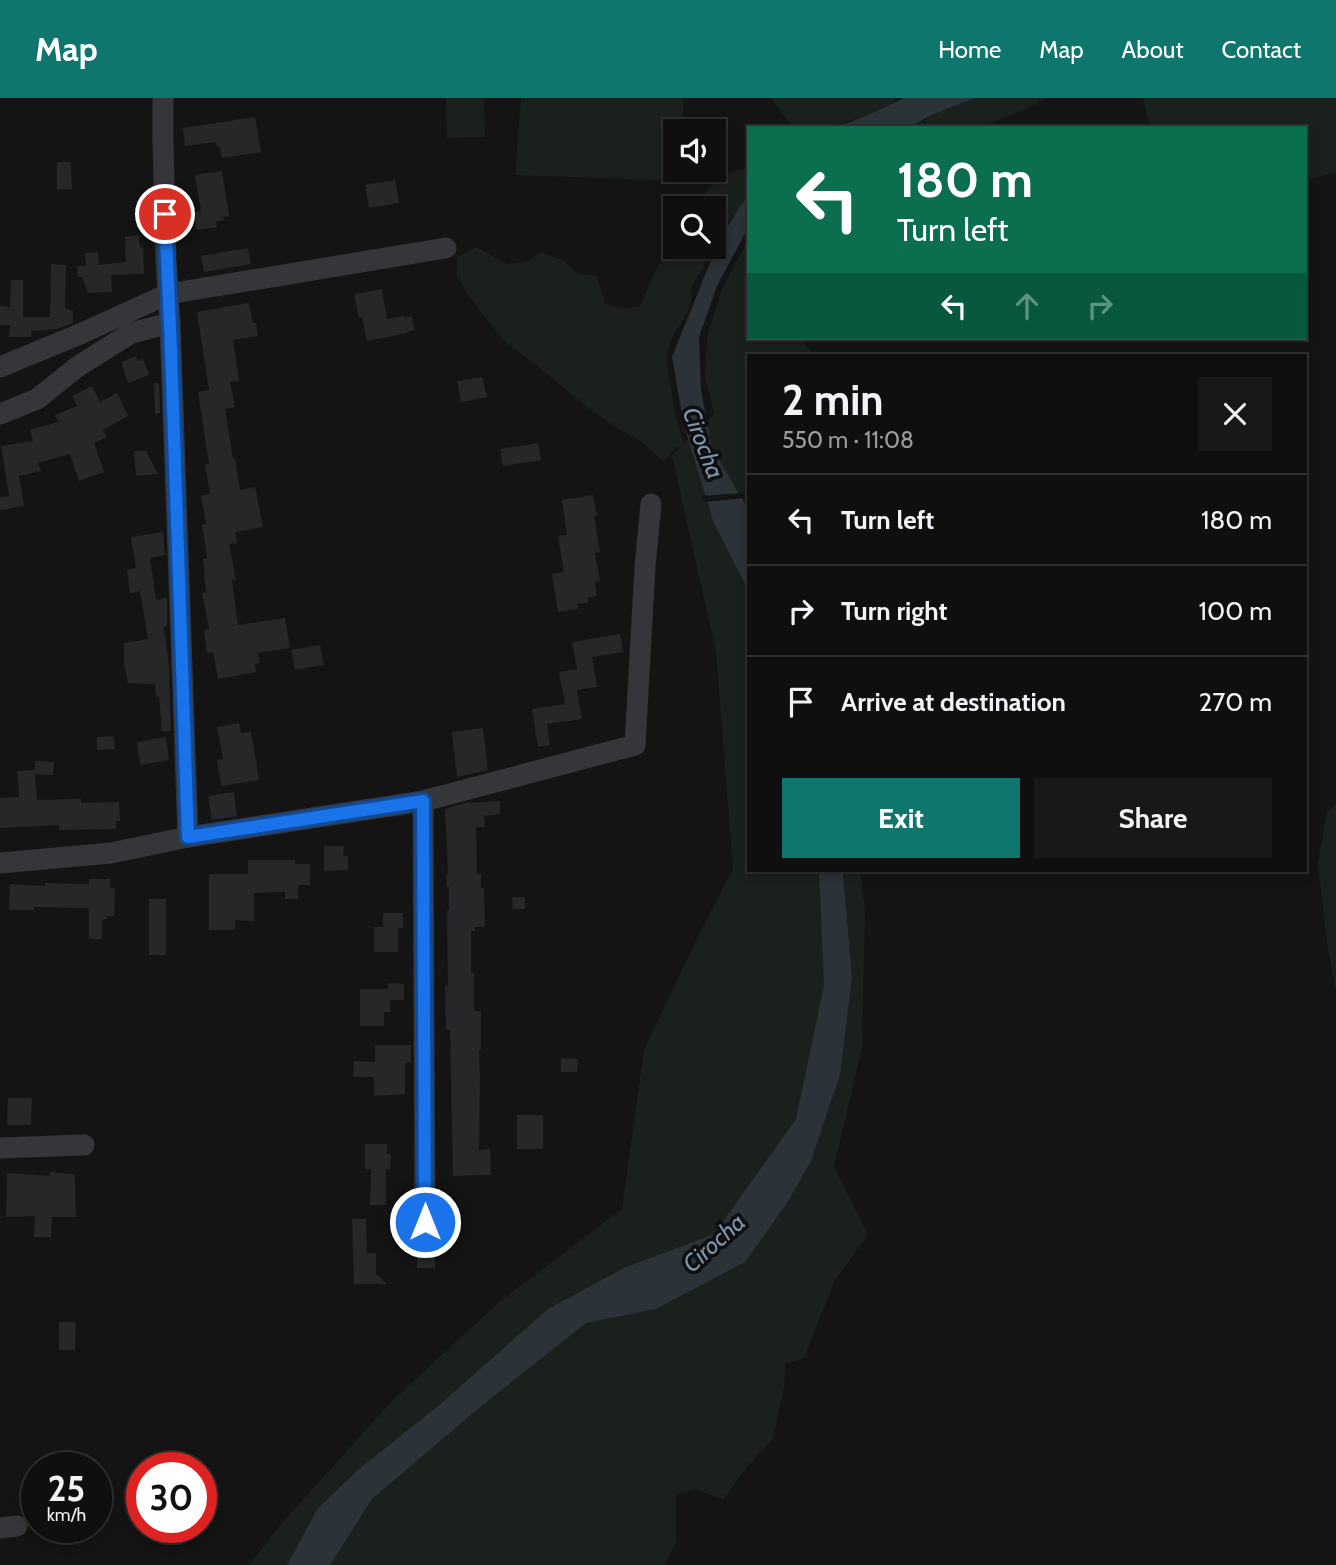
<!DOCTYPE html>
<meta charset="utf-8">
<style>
:root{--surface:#0f0f10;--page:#181819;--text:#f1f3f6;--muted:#9b9c9f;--line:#2f2f30;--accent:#0f766e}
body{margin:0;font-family:Cabin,sans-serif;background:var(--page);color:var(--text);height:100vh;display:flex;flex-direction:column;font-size:26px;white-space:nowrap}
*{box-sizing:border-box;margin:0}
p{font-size:23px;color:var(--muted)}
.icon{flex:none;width:38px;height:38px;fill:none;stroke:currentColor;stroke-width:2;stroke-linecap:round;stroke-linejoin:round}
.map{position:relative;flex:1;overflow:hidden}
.sheet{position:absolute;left:747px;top:256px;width:560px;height:518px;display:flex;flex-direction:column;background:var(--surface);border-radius:0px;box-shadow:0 4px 10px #0003,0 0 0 2px var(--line)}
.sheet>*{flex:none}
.guide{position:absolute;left:747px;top:28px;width:560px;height:214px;border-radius:0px;box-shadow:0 4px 10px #0003,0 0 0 2px var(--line);background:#0b6e4f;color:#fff;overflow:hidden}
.fabs{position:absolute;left:663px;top:21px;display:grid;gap:14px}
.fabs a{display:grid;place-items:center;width:63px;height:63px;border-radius:0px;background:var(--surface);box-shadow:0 4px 10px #0003,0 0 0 2px var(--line);font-size:35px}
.speed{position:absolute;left:21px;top:1354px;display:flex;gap:14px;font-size:35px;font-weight:700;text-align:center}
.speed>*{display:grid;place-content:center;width:91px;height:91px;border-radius:50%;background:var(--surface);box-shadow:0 4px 10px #0003,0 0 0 2px var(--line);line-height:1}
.speed small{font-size:18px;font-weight:400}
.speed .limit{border:10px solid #d22;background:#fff;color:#111}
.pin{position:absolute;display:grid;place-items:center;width:60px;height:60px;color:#fff;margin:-30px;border:4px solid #fff;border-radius:50%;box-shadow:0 2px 7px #0007}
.me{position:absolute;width:77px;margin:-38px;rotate:0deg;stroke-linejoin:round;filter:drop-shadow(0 0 5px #0008)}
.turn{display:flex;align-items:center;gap:24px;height:147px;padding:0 35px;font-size:32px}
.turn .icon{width:91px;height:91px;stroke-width:2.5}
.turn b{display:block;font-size:49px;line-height:60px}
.lanes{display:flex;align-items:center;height:66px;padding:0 35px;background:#0003;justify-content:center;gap:35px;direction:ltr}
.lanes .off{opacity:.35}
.round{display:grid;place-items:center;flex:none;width:74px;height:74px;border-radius:0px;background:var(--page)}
.headline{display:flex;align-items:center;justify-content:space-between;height:119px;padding:0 35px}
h1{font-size:42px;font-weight:800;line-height:52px}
.primary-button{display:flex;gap:14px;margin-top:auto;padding:14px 35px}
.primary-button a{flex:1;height:80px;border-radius:0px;background:var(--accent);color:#fff;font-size:28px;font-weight:800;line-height:80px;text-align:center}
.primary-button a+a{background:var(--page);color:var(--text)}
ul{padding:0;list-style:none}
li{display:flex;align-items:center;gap:21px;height:91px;padding:0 35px;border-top:2px solid var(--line)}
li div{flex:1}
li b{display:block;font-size:26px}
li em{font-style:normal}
header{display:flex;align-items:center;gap:42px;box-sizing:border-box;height:98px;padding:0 35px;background:var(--accent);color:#fff}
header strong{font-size:33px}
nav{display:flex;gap:38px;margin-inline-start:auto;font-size:24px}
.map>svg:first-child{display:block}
.green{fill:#1a201b}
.water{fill:#2b3238}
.pier{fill:#141415}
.building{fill:#272729}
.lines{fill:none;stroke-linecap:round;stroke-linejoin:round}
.minor{stroke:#35363a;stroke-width:21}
.route-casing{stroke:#114b97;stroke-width:18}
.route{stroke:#1a73e8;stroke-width:12}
.labels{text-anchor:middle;stroke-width:7;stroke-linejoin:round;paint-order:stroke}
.water-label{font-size:24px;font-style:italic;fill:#7e96af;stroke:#0f0f10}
</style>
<header>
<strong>Map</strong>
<nav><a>Home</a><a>Map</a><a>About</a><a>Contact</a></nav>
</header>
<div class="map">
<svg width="1336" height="1467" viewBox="0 0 1336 1467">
<rect width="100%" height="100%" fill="#141415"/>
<g class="green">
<path d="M 446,0 L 484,0 L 485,39 L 447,40 Z"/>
<path d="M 521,0 L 684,0 L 682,33 L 676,33 L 676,72 L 678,72 L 678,83 L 515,77 Z"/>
<path d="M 772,0 L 897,0 C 896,2 892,7 890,8 C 875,18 813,35 796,29 C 788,26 776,7 772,0 Z"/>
<path d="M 975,0 L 1047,0 L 1024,12 L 978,30 L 914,30 L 932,17 Z"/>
<path d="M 1143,0 L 1336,0 L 1336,75 L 1306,82 L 1306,30 L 1150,30 Z"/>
<path d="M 749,70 L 749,90 L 741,109 L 714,142 L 714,110 L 693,110 L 720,77 Z"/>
<path d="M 749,139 L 749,240 L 800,240 L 814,257 L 749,257 L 749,772 L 860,772 L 865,812 L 862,950 L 834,1069 L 868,1137 L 835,1182 L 804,1260 L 785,1266 L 784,1288 L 773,1341 L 747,1369 L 723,1402 L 695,1391 L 676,1396 L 676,1443 L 665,1467 L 249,1467 L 282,1425 L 389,1306 L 499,1204 L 622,1111 L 644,952 L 700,834 L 733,771 L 716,554 L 672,357 L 681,348 C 673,350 670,358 662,362 L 640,343 L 612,327 L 586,308 L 540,270 L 503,242 L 468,197 L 457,179 L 457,159 L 476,149 L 507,166 L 526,164 L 541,154 L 564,163 L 576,175 L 596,178 L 606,206 L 625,211 L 640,208 L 656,172 L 675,142 L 676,149 L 712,149 L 710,159 L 691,189 C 696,213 674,229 669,249 C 666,261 668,270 670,282 C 673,304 676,325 684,345 L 714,316 L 705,277 L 707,240 L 720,196 Z"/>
<path d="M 1336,706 L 1336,894 L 1327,845 L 1318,765 L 1327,714 Z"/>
</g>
<g class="water">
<path d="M 904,0 L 975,0 L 932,17 L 908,30 L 834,30 L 866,18 Z"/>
<path d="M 749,95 L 749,128 L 717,188 L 699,239 L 701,292 L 712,350 L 749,413 L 749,494 L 714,425 L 684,328 L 672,259 L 720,140 Z"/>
<path d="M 819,772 L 842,772 L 843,776 L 852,879 L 840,977 L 811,1063 L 786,1107 L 745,1164 L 656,1211 L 586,1225 L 480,1309 L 372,1401 L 330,1467 L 287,1467 L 318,1410 L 359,1371 L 437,1309 L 548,1211 L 624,1170 L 714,1136 L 796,1021 L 824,887 Z"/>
</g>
<path class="pier" d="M 742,395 L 746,400 L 704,404 L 702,398 Z"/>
<g class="building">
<path d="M 255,19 L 261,54 L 222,60 L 220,49 L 217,49 L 216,44 L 185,48 L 183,30 Z"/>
<path d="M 57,64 L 71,64 L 72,91 L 57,92 Z"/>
<path d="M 222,73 L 229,118 L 223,119 L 224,122 L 216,124 L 217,129 L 196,132 L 194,114 L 201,113 L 195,77 Z"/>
<path d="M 395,82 L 399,105 L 369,110 L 365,87 Z"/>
<path d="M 139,137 L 140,149 L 143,149 L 144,176 L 111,177 L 112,194 L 88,195 L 82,179 L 78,179 L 77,168 L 86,168 L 85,155 L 98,154 L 99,167 L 126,164 L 125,139 Z"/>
<path d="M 248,150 L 251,166 L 204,174 L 201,158 Z"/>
<path d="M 51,166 L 66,167 L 65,210 L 73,213 L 73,225 L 57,231 L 31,233 L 31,239 L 9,239 L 10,227 L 0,227 L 0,208 L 10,209 L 11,182 L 23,182 L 23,219 L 50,219 Z"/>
<path d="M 382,191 L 387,221 L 404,218 L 404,220 L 412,218 L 414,232 L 407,234 L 407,235 L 367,243 L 362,219 L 359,220 L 354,196 Z"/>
<path d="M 249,205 L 253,225 L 256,225 L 258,238 L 233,242 L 239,283 L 230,284 L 235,309 L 225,311 L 233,361 L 235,361 L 240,392 L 255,389 L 263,429 L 235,434 L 237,445 L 229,446 L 236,482 L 232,482 L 238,527 L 285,520 L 290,550 L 258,555 L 260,565 L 255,566 L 256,574 L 218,581 L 213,554 L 207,555 L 204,532 L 209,531 L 202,495 L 206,494 L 203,461 L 207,460 L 202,427 L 206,426 L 201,398 L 210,396 L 205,366 L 209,366 L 198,294 L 209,292 L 197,214 Z"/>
<path d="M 136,258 L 137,263 L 143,261 L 149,277 L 128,285 L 121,264 Z"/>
<path d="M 482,279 L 487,299 L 461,304 L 457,283 Z"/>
<path d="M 154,285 L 159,285 L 160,315 L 155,316 Z"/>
<path d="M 92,288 L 100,304 L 117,295 L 128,318 L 103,332 L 107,339 L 94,345 L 104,374 L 79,383 L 70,356 L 38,365 L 41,373 L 19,378 L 24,408 L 0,412 L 0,399 L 9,398 L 1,348 L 33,343 L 30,332 L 58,324 L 55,317 L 77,308 L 72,298 Z"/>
<path d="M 538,345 L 541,362 L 503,368 L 500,351 Z"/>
<path d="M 134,353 L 146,353 L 158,376 L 136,378 Z"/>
<path d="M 593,397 L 597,418 L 594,418 L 600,454 L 595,455 L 600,483 L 595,483 L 597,498 L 588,500 L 588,505 L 577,506 L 578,511 L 558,514 L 552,476 L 564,474 L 558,438 L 567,437 L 562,402 Z"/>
<path d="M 163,434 L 165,457 L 150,460 L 156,502 L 166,500 L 167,501 L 167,528 L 164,529 L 169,568 L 171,633 L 162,634 L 159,598 L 156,599 L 155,586 L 128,585 L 125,570 L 124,570 L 124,545 L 148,541 L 140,493 L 130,495 L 127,472 L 136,470 L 131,439 Z"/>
<path d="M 620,536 L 623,554 L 592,559 L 597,589 L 577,592 L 582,621 L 547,626 L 550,647 L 538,649 L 532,611 L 565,606 L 559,574 L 577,571 L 572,544 Z"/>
<path d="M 320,547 L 324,567 L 295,572 L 291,552 Z"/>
<path d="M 239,625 L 241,635 L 251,634 L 259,682 L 221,688 L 217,662 L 223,661 L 217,629 Z"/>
<path d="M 483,630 L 488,672 L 457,679 L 452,634 Z"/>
<path d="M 114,638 L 115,651 L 97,652 L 97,639 Z"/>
<path d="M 166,639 L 169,662 L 140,667 L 137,644 Z"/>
<path d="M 35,663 L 54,664 L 53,677 L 35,676 L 37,702 L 81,701 L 81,705 L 119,704 L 120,723 L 116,723 L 116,731 L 59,732 L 59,727 L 0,730 L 0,700 L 19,699 L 17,673 L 35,672 Z"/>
<path d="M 234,694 L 237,718 L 212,722 L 208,698 Z"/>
<path d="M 500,703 L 500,716 L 484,718 L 485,729 L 476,729 L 477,776 L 481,776 L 481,790 L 484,790 L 485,829 L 475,829 L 475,833 L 471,833 L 471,875 L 474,875 L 474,913 L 481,913 L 481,952 L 479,952 L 480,977 L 479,1052 L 490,1051 L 491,1077 L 453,1078 L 450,932 L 446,932 L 445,888 L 448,888 L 447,813 L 449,813 L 449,789 L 447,789 L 446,776 L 448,776 L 445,711 L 465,705 Z"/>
<path d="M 324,748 L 344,748 L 343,758 L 348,758 L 348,772 L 324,773 Z"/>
<path d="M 248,762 L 295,762 L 295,766 L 310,766 L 310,787 L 298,787 L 298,801 L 285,801 L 285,794 L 254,795 L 254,823 L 235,822 L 235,832 L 209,832 L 209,776 L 248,776 Z"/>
<path d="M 89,781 L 110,781 L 110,790 L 115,790 L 114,818 L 107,818 L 107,821 L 102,822 L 102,841 L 89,841 L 89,810 L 34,809 L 34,812 L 9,812 L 10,786 L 45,788 L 45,785 L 89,786 Z"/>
<path d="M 512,799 L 525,799 L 525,811 L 513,811 Z"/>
<rect x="149" y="801" width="17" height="56"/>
<path d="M 383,815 L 403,815 L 403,830 L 398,830 L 398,854 L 374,854 L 374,829 L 383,829 Z"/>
<path d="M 388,885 L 404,886 L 404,902 L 390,902 L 390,914 L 384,914 L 384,928 L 360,928 L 360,891 L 388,891 Z"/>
<path d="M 375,947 L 411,947 L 411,965 L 405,965 L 405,996 L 374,998 L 374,979 L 353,979 L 354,963 L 375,964 Z"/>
<path d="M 561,960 L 578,961 L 577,974 L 561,974 Z"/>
<path d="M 8,1000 L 32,1000 L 31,1027 L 7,1027 Z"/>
<rect x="517" y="1017" width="26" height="34"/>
<path d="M 365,1046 L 387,1046 L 387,1056 L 391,1056 L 390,1072 L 386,1071 L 386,1107 L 370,1107 L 371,1071 L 365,1071 Z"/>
<path d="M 50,1074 L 75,1076 L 76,1119 L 52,1119 L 51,1139 L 34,1139 L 35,1118 L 6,1119 L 7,1075 L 50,1078 Z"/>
<path d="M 396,1111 L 412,1111 L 412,1126 L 405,1127 Z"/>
<path d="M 352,1121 L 366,1121 L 367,1155 L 376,1155 L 376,1176 L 387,1186 L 354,1186 Z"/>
<path d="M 417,1155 L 435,1156 L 435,1170 L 417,1170 Z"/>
<path d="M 59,1224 L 76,1224 L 75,1252 L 59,1252 Z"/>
</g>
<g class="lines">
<g class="minor">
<path d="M 163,0 L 163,44 L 166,163 L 170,225 L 188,739"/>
<path d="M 0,269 L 80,236 L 168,196 L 446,150"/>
<path d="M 0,316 L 37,301 L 77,269 L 131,235 L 170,225"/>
<path d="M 423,703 L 425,1124"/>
<path d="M 0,765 L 111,755 L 188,739 L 423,703 L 635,647 L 645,469 L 651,406"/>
<path d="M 0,1050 L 84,1047"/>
<path d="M 0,1430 L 17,1428"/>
</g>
</g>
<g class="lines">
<g class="route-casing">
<path id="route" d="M 165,116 L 171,252 L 188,739 L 423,703 L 425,1124"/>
</g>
<use href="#route" class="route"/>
</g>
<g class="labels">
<g class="water-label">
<text transform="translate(703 345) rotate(69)" y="8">Cirocha</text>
<text transform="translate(714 1145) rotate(-42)" y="8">Cirocha</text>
</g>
</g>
</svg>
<div class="fabs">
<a><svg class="icon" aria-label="sound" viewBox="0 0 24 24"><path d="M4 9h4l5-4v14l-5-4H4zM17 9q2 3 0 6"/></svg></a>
<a><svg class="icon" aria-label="search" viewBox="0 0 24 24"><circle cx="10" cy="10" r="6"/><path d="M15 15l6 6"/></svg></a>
</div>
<div class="speed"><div>25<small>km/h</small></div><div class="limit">30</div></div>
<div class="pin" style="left:165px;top:116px;background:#d93025"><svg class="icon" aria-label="arrive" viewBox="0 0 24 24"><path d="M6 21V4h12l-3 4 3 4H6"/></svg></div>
<svg class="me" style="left:425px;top:1124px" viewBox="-20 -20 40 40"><circle r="17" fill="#1a73e8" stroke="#fff" stroke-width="3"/><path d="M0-11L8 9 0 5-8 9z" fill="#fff"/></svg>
<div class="guide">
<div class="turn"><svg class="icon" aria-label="left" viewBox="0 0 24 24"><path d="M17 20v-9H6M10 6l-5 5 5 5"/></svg><div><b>180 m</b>Turn left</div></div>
<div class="lanes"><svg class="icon" aria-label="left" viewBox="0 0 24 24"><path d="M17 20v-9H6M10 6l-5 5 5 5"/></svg><svg class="icon off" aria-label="ahead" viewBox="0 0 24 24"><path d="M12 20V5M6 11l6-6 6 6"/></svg><svg class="icon off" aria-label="right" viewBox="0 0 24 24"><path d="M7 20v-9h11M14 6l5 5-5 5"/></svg></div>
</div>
<section class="sheet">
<div class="headline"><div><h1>2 min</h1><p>550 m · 11:08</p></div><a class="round"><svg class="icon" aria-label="close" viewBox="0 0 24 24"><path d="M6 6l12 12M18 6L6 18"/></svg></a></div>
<ul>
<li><svg class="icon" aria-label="left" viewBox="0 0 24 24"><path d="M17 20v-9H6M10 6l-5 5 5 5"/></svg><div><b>Turn left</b></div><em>180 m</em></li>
<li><svg class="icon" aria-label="right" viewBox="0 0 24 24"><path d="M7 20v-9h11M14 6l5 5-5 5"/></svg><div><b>Turn right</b></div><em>100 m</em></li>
<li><svg class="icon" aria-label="arrive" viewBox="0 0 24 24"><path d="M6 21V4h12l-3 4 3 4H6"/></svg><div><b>Arrive at destination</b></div><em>270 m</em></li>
</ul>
<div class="primary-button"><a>Exit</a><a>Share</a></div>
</section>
</div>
